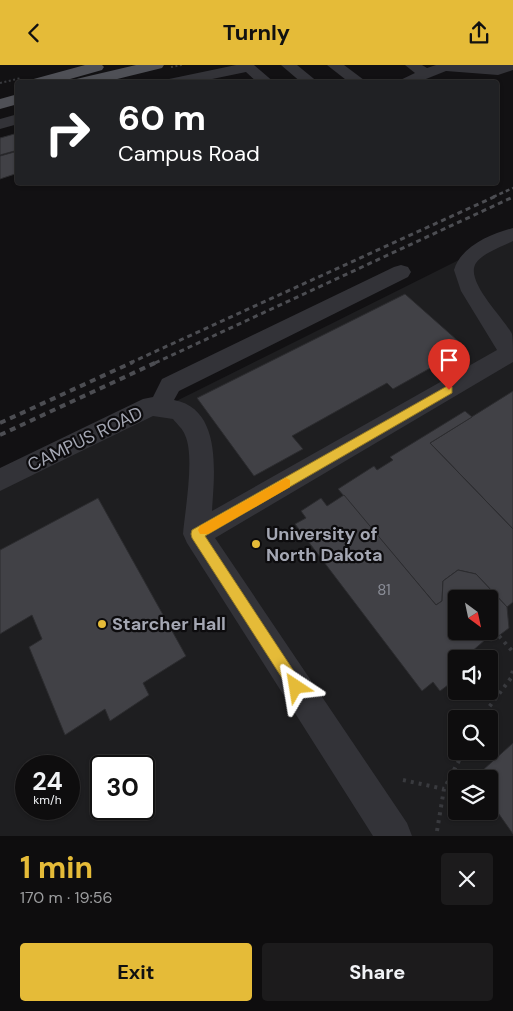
<!DOCTYPE html>
<meta charset="utf-8">
<style>
:root{--surface:#0e0d0e;--page:#1c1b1c;--text:#f1f3f6;--muted:#9b9c9e;--line:#2e2d2e;--accent:#e5bb38}
body{margin:0;font-family:"DM Sans",sans-serif;background:var(--page);color:var(--text);height:100vh;display:flex;flex-direction:column;font-size:19px;white-space:nowrap}
*{box-sizing:border-box;margin:0}
p{font-size:16px;color:var(--muted)}
.icon{flex:none;width:28px;height:28px;fill:none;stroke:currentColor;stroke-width:2;stroke-linecap:round;stroke-linejoin:round}
.map{position:relative;height:771px;overflow:hidden}
.drawer{display:flex;flex-direction:column;background:var(--surface);flex:1}
.drawer>*{flex:none}
.banner{position:absolute;left:15px;top:15px;width:484px;height:105px;border-radius:5px;box-shadow:0 1px 4px #0004,0 0 0 1px var(--line);background:#202124;color:#fff;overflow:hidden}
.needle{width:32px;rotate:147deg}
.controls{position:absolute;left:448px;top:525px;display:grid;gap:10px}
.controls a{display:grid;place-items:center;width:50px;height:50px;border-radius:5px;background:var(--surface);box-shadow:0 1px 4px #0004,0 0 0 1px var(--line);font-size:25px}
.speed{position:absolute;left:15px;top:690px;display:flex;gap:10px;font-size:25px;font-weight:700;text-align:center}
.speed>*{display:grid;place-content:center;width:65px;height:65px;border-radius:50%;background:var(--surface);box-shadow:0 1px 4px #0004,0 0 0 1px var(--line);line-height:1}
.speed small{font-size:12px;font-weight:400}
.speed .limit{border:2px solid #111;border-radius:8px;background:#fff;color:#111}
.pin{position:absolute;display:grid;place-items:center;width:42px;height:42px;color:#fff;margin:-51px -21px;border-radius:50% 50% 50% 0;rotate:-45deg;box-shadow:0 0 5px #0007}
.pin .icon{rotate:45deg}
.me{position:absolute;width:55px;margin:-28px;rotate:327deg;stroke-linejoin:round;filter:drop-shadow(0 0 4px #0008)}
.turn{display:flex;align-items:center;gap:18px;height:105px;padding:0 20px;font-size:22px}
.turn .icon{width:65px;height:65px;stroke-width:2.5}
.turn b{display:block;font-size:35px;line-height:42px}
.round{display:grid;place-items:center;flex:none;width:52px;height:52px;border-radius:5px;background:var(--page)}
.overview{display:flex;align-items:center;justify-content:space-between;height:85px;padding:0 20px}
h1{font-size:30px;font-weight:700;line-height:38px;color:var(--accent)}
.action{display:flex;gap:10px;margin-top:auto;padding:10px 20px}
.action a{flex:1;height:58px;border-radius:5px;background:var(--accent);color:#111;font-size:20px;font-weight:700;line-height:58px;text-align:center}
.action a+a{background:var(--page);color:var(--text)}
header{display:flex;justify-content:space-between;align-items:center;height:65px;padding:0 20px;background:var(--accent);color:#111;font-size:22px;font-weight:700}
.map>svg:first-child{display:block}
.built{fill:#1e1e20;fill-rule:evenodd}
.building{fill:#414146;stroke:#2c2c2f;fill-rule:evenodd}
.lines{fill:none;stroke-linecap:round;stroke-linejoin:round}
.path-far1{stroke:#393a3e;stroke-width:2;stroke-dasharray:2 2.5;stroke-linecap:butt}
.path{stroke:#393a3e;stroke-width:4;stroke-dasharray:3 5;stroke-linecap:butt}
.minor{fill:#333338;fill-rule:evenodd}
.major{fill:#4f5056;fill-rule:evenodd}
.rail-far2{stroke:#4c4d52;stroke-width:2.5;stroke-dasharray:4 3;stroke-linecap:butt}
.rail-far1{stroke:#4c4d52;stroke-width:3;stroke-dasharray:5 4;stroke-linecap:butt}
.rail{stroke:#4c4d52;stroke-width:4;stroke-dasharray:6 5;stroke-linecap:butt}
.route{fill:#e5bb38;stroke:#957a24}
.slow{fill:#f59e0b}
.poi-dot{fill:#e5bb38;stroke:#0d0c0e;stroke-width:2}
.labels{text-anchor:middle;stroke-width:4.5;stroke-linejoin:round;paint-order:stroke}
.number-label{font-size:15px;fill:#8b8e98}
.street-label{font-size:18px;fill:#a4a7b3;stroke:#0d0c0e}
.poi-label{font-size:18px;font-weight:bold;fill:#a4a7b3;stroke:#0d0c0e;text-anchor:start}
</style>
<header><svg class="icon" aria-label="back" viewBox="0 0 24 24"><path d="M15 5l-7 7 7 7"/></svg>Turnly<svg class="icon" aria-label="share" viewBox="0 0 24 24"><path d="M12 15V3M7 8l5-5 5 5M5 13v7h14v-7"/></svg></header>
<div class="map">
<svg width="513" height="771" viewBox="0 0 513 771">
<rect width="100%" height="100%" fill="#121113"/>
<path class="built" d="M 513,168 L 513,771 L 0,771 L 0,424 ZM 456,534 L 489,534 L 489,566 L 456,566 ZM 456,594 L 489,594 L 489,626 L 456,626 ZM 456,654 L 489,654 L 489,686 L 456,686 ZM 26,701 L 69,701 L 69,744 L 26,744 ZM 101,701 L 144,701 L 144,744 L 101,744 ZM 456,714 L 489,714 L 489,746 L 456,746 Z"/>
<g class="building">
<path d="M 18,68 L 18,85 L 0,90 L 0,73 Z"/>
<path d="M 18,86 L 18,108 L 0,114 L 0,91 Z"/>
<path d="M 405,229 L 466,283 L 393,324 L 387,318 L 292,371 L 303,384 L 254,411 L 197,333 Z"/>
<path d="M 513,326 L 513,464 L 430,378 Z"/>
<path d="M 465,346 L 472,352 L 430,378 L 513,464 L 513,537 L 507,542 L 476,509 L 458,505 L 443,516 L 442,536 L 436,540 L 338,424 L 374,401 L 377,405 L 393,395 L 390,392 Z"/>
<path d="M 344,430 L 436,540 L 442,536 L 443,516 L 458,505 L 476,509 L 507,542 L 509,563 L 492,576 L 485,575 L 463,594 L 456,594 L 456,614 L 440,626 L 433,617 L 422,626 L 295,459 L 306,453 L 301,446 L 321,433 L 327,441 ZM 456,534 L 489,534 L 489,566 L 456,566 Z"/>
<path d="M 98,433 L 186,591 L 143,618 L 149,630 L 110,656 L 105,644 L 65,670 L 29,582 L 42,574 L 32,550 L 0,569 L 0,485 Z"/>
<path d="M 513,678 L 513,769 L 489,735 L 489,714 L 473,714 Z"/>
</g>
<g class="lines">
<g class="path-far1">
<path d="M 171,2 L 182,0"/>
<path d="M 0,18 L 21,13"/>
</g>
<g class="path">
<path d="M 499,571 L 513,587"/>
<path d="M 480,654 L 511,613 L 513,605"/>
<path d="M 403,715 L 444,724"/>
<path d="M 437,766 L 444,724 L 464,686"/>
</g>
<g class="minor">
<path d="M 236,0 L 254,0 L 275,18 L 258,18 L 246,7 L 193,18 L 162,18 L 169,14 Z"/>
<path d="M 281,0 L 297,0 L 319,18 L 302,18 Z"/>
<path d="M 327,0 L 344,0 L 368,18 L 350,18 Z"/>
<path d="M 405,0 L 422,0 L 427,3 L 436,0 L 513,0 L 513,5 L 498,10 L 446,6 L 416,18 L 394,18 L 415,8 Z"/>
<path d="M 18,49 L 18,59 L 0,64 L 0,54 Z"/>
<path d="M 513,163 L 513,176 C 501,182 483,188 476,198 C 464,216 505,254 512,269 C 513,276 513,289 513,297 L 215,473 L 407,758 L 412,771 L 373,771 L 187,478 L 183,469 C 185,445 195,391 185,370 C 183,364 177,359 173,354 L 153,351 L 0,426 L 0,403 L 143,334 L 153,332 L 162,314 L 394,202 L 401,200 L 408,202 L 411,207 L 408,212 L 179,326 L 174,335 C 223,344 214,411 212,446 L 497,285 L 461,226 L 454,205 C 461,181 491,169 513,163 Z"/>
</g>
<g class="major">
<path d="M 85,0 L 102,0 L 104,2 L 102,5 L 56,18 L 28,18 L 30,15 Z"/>
<path d="M 136,0 L 164,0 L 162,3 L 101,18 L 70,18 L 72,15 Z"/>
<path d="M 18,29 L 18,39 L 0,44 L 0,34 Z"/>
</g>
<path class="rail-far2" d="M 493,132 L 513,123"/>
<g class="rail-far1">
<path d="M 130,298 L 496,131"/>
<path d="M 155,298 L 513,132"/>
</g>
<g class="rail">
<path d="M 0,358 L 133,297"/>
<path d="M 0,370 L 157,297"/>
</g>
</g>
<path class="route" d="M 449,320 L 452,322 L 452,328 L 205,471 L 301,617 L 303,622 L 301,627 L 296,629 L 291,627 L 192,473 L 191,469 L 192,465 Z"/>
<path class="slow" d="M 286,413 L 290,415 L 290,422 L 208,469 L 200,469 L 198,465 L 200,461 Z"/>
<g class="poi-dot">
<circle cx="256" cy="479" r="5"/>
<circle cx="102" cy="559" r="5"/>
</g>
<g class="labels">
<g class="number-label">
<text x="384" y="530">81</text>
</g>
<g class="street-label">
<text transform="translate(85 374) rotate(-26)" y="6">CAMPUS ROAD</text>
</g>
<g class="poi-label">
<text x="266" y="475">University of<tspan x="266" dy="21">North Dakota</tspan></text>
<text x="112" y="565">Starcher Hall</text>
</g>
</g>
</svg>
<div class="controls">
<a><svg class="needle" viewBox="-14 -14 28 28"><path d="M0-13l5 13h-10z" fill="#e53935"/><path d="M0 13l5-13h-10z" fill="#9b9c9e"/></svg></a>
<a><svg class="icon" aria-label="sound" viewBox="0 0 24 24"><path d="M4 9h4l5-4v14l-5-4H4zM17 9q2 3 0 6"/></svg></a>
<a><svg class="icon" aria-label="search" viewBox="0 0 24 24"><circle cx="10" cy="10" r="6"/><path d="M15 15l6 6"/></svg></a>
<a><svg class="icon" aria-label="layers" viewBox="0 0 24 24"><path d="M12 4l9 5-9 5-9-5zM3 14l9 5 9-5"/></svg></a>
</div>
<div class="speed"><div>24<small>km/h</small></div><div class="limit">30</div></div>
<div class="pin" style="left:449px;top:325px;background:#d93025"><svg class="icon" aria-label="arrive" viewBox="0 0 24 24"><path d="M6 21V4h12l-3 4 3 4H6"/></svg></div>
<svg class="me" style="left:296px;top:622px" viewBox="-20 -20 40 40"><path d="M0-17L14 15 0 8-14 15z" fill="#e5bb38" stroke="#fff" stroke-width="4"/></svg>
<div class="banner">
<div class="turn"><svg class="icon" aria-label="right" viewBox="0 0 24 24"><path d="M7 20v-9h11M14 6l5 5-5 5"/></svg><div><b>60 m</b>Campus Road</div></div>
</div>
</div>
<section class="drawer">
<div class="overview"><div><h1>1 min</h1><p>170 m · 19:56</p></div><a class="round"><svg class="icon" aria-label="close" viewBox="0 0 24 24"><path d="M6 6l12 12M18 6L6 18"/></svg></a></div>
<div class="action"><a>Exit</a><a>Share</a></div>
</section>
